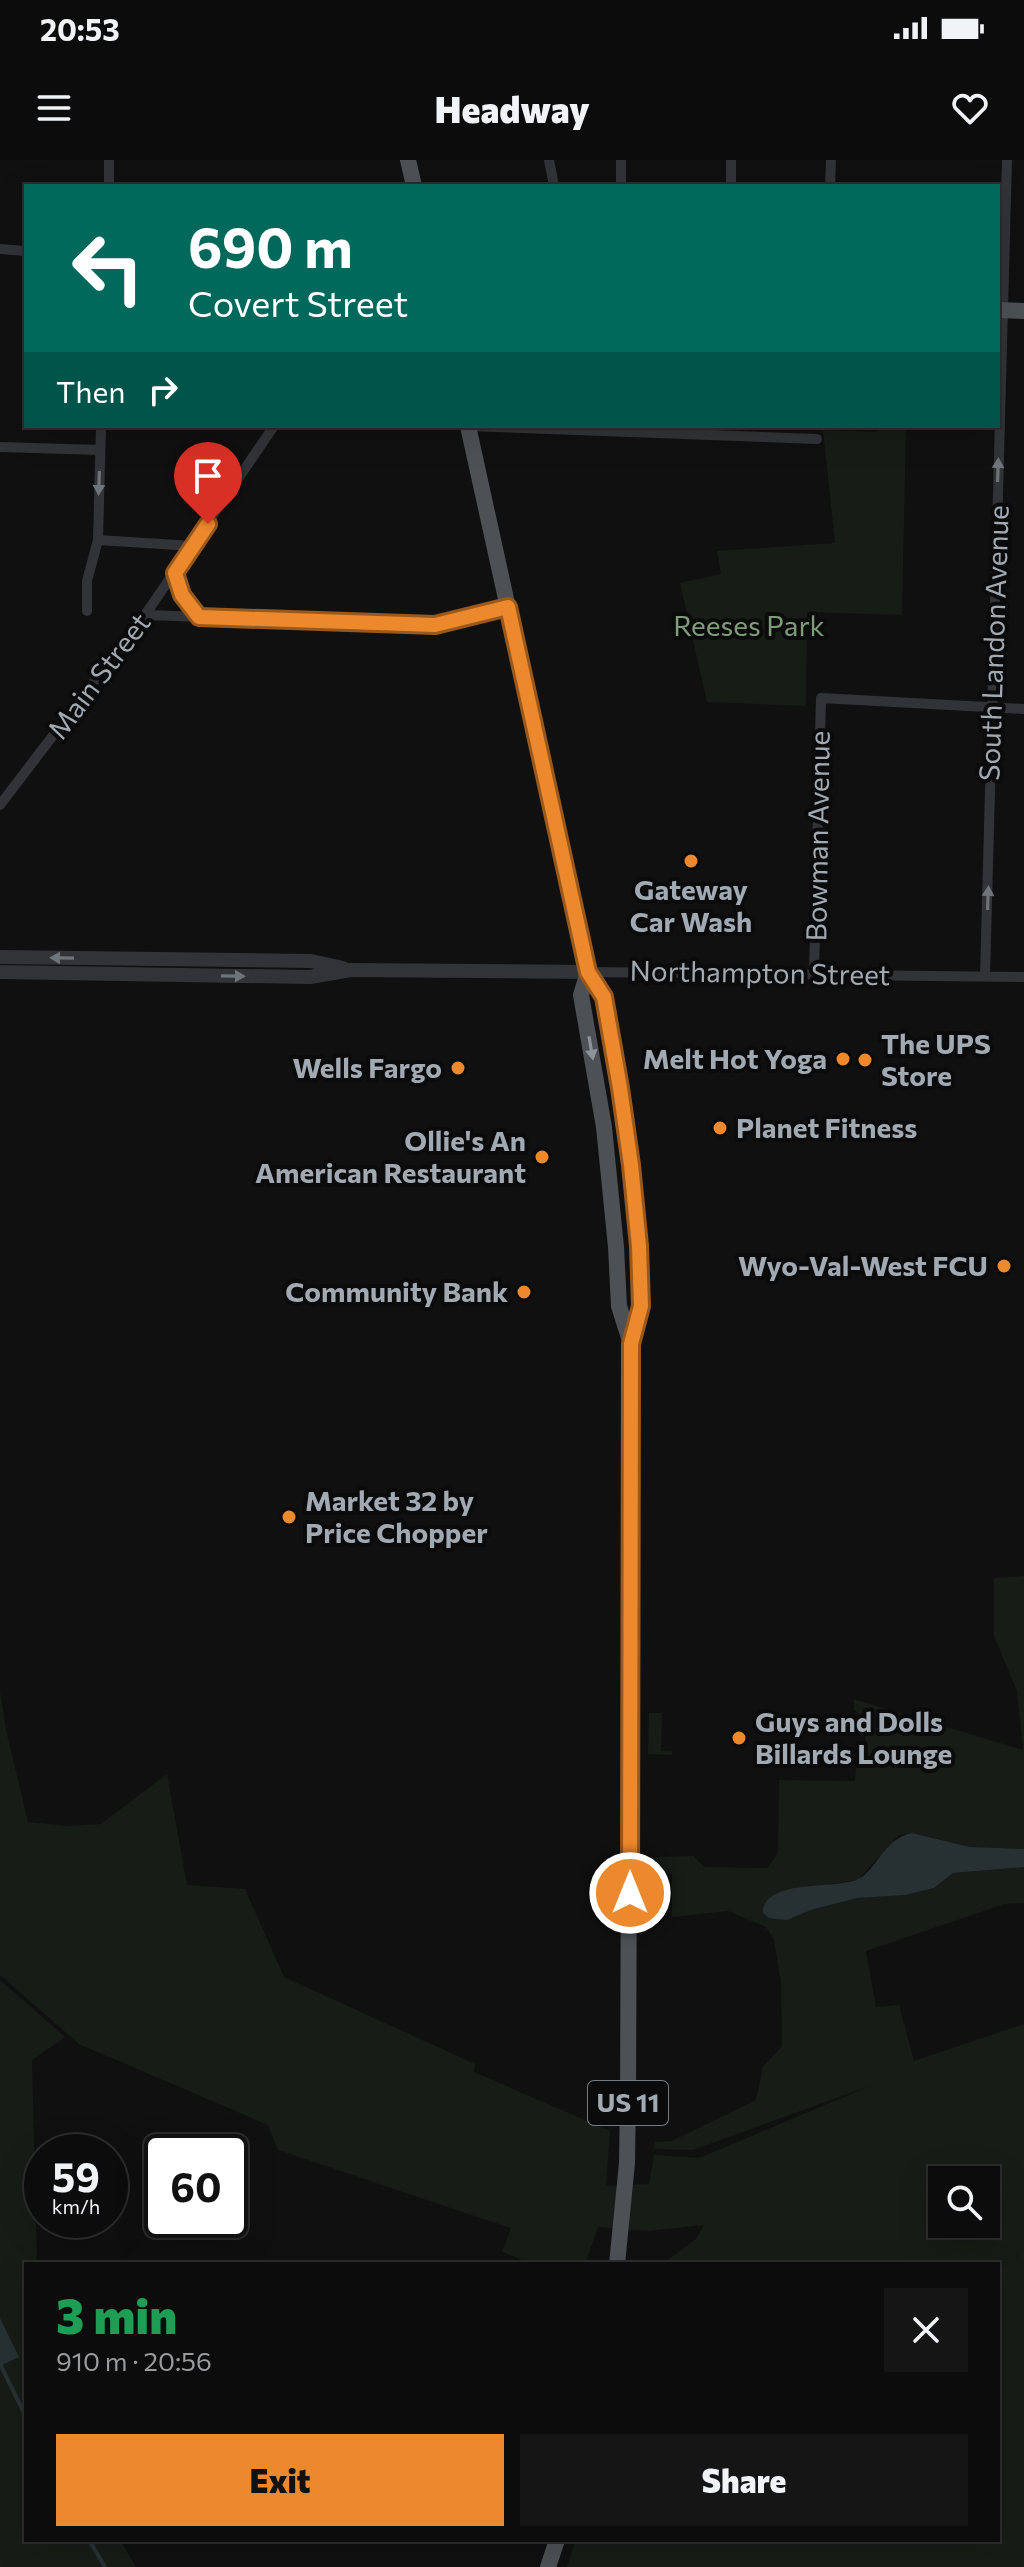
<!DOCTYPE html>
<meta charset="utf-8">
<style>
:root{--surface:#0c0c0d;--page:#151516;--text:#f1f3f6;--muted:#9a9b9d;--line:#2c2c2e;--accent:#ec892d}
body{margin:0;font-family:Commissioner,sans-serif;background:var(--page);color:var(--text);height:100vh;display:flex;flex-direction:column;font-size:30px;white-space:nowrap}
*{box-sizing:border-box;margin:0}
p{font-size:26px;color:var(--muted)}
.icon{flex:none;width:44px;height:44px;fill:none;stroke:currentColor;stroke-width:2;stroke-linecap:round;stroke-linejoin:round}
.map{position:relative;flex:1;overflow:hidden}
.details{position:absolute;left:24px;top:2102px;width:976px;height:280px;display:flex;flex-direction:column;background:var(--surface);border-radius:0px;box-shadow:0 8px 32px #0002,0 0 0 2px var(--line)}
.details>*{flex:none}
.banner{position:absolute;left:24px;top:24px;width:976px;height:244px;border-radius:0px;box-shadow:0 8px 32px #0002,0 0 0 2px var(--line);background:#00695c;color:#fff;overflow:hidden}
.buttons{position:absolute;left:928px;top:2006px;display:grid;gap:16px}
.buttons a{display:grid;place-items:center;width:72px;height:72px;border-radius:0px;background:var(--surface);box-shadow:0 8px 32px #0002,0 0 0 2px var(--line);font-size:40px}
.speed{position:absolute;left:24px;top:1974px;display:flex;gap:16px;font-size:40px;font-weight:700;text-align:center}
.speed>*{display:grid;place-content:center;width:104px;height:104px;border-radius:50%;background:var(--surface);box-shadow:0 8px 32px #0002,0 0 0 2px var(--line);line-height:1}
.speed small{font-size:20px;font-weight:400}
.speed .limit{border:4px solid #111;border-radius:12px;background:#fff;color:#111}
.pin{position:absolute;display:grid;place-items:center;width:68px;height:68px;color:#fff;margin:-82px -34px;border-radius:50% 50% 50% 0;rotate:-45deg;box-shadow:0 0 8px #0007}
.pin .icon{rotate:45deg}
.me{position:absolute;width:88px;margin:-44px;rotate:0deg;stroke-linejoin:round;filter:drop-shadow(0 0 6px #0008)}
.turn{display:flex;align-items:center;gap:28px;height:168px;padding:0 32px;font-size:36px}
.turn .icon{width:104px;height:104px;stroke-width:2.5}
.turn b{display:block;font-size:56px;line-height:68px}
.then{display:flex;align-items:center;height:76px;padding:0 32px;background:#0003;gap:16px;font-size:30px}
.round{display:grid;place-items:center;flex:none;width:84px;height:84px;border-radius:0px;background:var(--page)}
.summary{display:flex;align-items:center;justify-content:space-between;height:136px;padding:0 32px}
h1{font-size:48px;font-weight:800;line-height:60px;color:#1e9e55}
.cta{display:flex;gap:16px;margin-top:auto;padding:16px 32px}
.cta a{flex:1;height:92px;border-radius:0px;background:var(--accent);color:#111;font-size:32px;font-weight:800;line-height:92px;text-align:center}
.cta a+a{background:var(--page);color:var(--text)}
.status{display:flex;justify-content:space-between;align-items:center;height:56px;padding:0 40px;background:var(--surface);direction:ltr}
.status svg{height:22px;fill:currentColor}
header{display:flex;justify-content:space-between;align-items:center;height:104px;padding:0 32px;background:var(--surface);font-size:36px;font-weight:800}
.map>svg:first-child{display:block}
.green{fill:#171c17;fill-rule:evenodd}
.water{fill:#273134}
.lines{fill:none;stroke-linecap:round;stroke-linejoin:round}
.stream{stroke:#273134;stroke-width:4}
.minor{stroke:#313336;stroke-width:10}
.tertiary{stroke:#313336;stroke-width:14}
.primary{stroke:#4d5055;stroke-width:16}
.oneway{fill:#6f747a}
.oneway2{fill:#8c939b}
.route-casing{stroke:#99591d;stroke-width:20}
.route{stroke:#ec892d;stroke-width:14}
.poi-dot{fill:#ec892d;stroke:#0b0b0c;stroke-width:3}
.labels{text-anchor:middle;stroke-width:8;stroke-linejoin:round;paint-order:stroke}
.shield{fill:#0b0b0c;stroke:#747a80;stroke-width:2}
.shield-label{font-size:26px;font-weight:bold;fill:#a1a9b2}
.park-label{font-size:28px;fill:#7d9d79;stroke:#0b0b0c}
.street-label{font-size:28px;fill:#a1a9b2;stroke:#0b0b0c}
.poi-label{font-size:28px;font-weight:bold;fill:#a1a9b2;stroke:#0b0b0c;text-anchor:end}
</style>
<div class="status"><b>20:53</b><svg viewBox="0 0 49 12"><path d="M0 12V9h3v3zM5 12V6h3v6zM10 12V3h3v9zM15 12V0h3v12zM26 1h20v11H26zM47 4h2v5h-2z"/></svg></div>
<header><svg class="icon" aria-label="menu" viewBox="0 0 24 24"><path d="M4 6h16M4 12h16M4 18h16"/></svg>Headway<svg class="icon" aria-label="heart" viewBox="0 0 24 24"><path d="M12 20l-8-8c-3-5 5-10 8-4 3-6 11-1 8 4z"/></svg></header>
<div class="map">
<svg width="1024" height="2407" viewBox="0 0 1024 2407">
<rect width="100%" height="100%" fill="#101011"/>
<g class="green">
<path d="M 876,266 L 906,266 L 902,455 L 807,452 L 806,546 L 707,542 L 680,423 L 721,414 L 717,391 L 835,383 L 823,270 L 877,272 Z"/>
<path d="M 1024,1416 L 1024,1689 L 970,1687 L 913,1673 L 899,1675 L 858,1720 L 783,1731 L 787,1760 L 811,1750 L 857,1738 L 905,1735 L 934,1728 L 953,1713 L 1024,1707 L 1024,1743 L 1004,1744 L 866,1791 L 876,1847 L 899,1845 L 914,1901 L 1024,1864 L 1024,2407 L 567,2407 L 576,2380 L 998,2380 L 998,2104 L 679,2104 L 680,2101 L 677,2104 L 662,2104 L 696,2079 L 704,2065 L 647,2071 L 598,2067 L 585,2104 L 533,2104 L 502,2092 L 511,2068 L 278,1990 L 268,1965 L 79,1884 L 0,1815 L 0,1531 L 6,1570 L 28,1662 L 68,1666 L 101,1664 L 167,1614 L 187,1725 L 245,1729 L 284,1817 L 475,1904 L 474,1912 L 610,1971 L 606,2026 L 649,2024 L 654,1995 L 699,1998 L 870,1926 L 693,1990 L 654,1989 L 655,1982 L 672,1981 L 756,1940 L 763,1907 L 782,1886 L 781,1822 L 774,1780 L 766,1767 L 728,1751 L 672,1757 L 672,1714 L 650,1714 L 651,1697 L 694,1696 L 704,1707 L 767,1708 L 778,1693 L 779,1620 L 855,1621 L 856,1607 L 865,1606 L 866,1560 L 854,1550 L 854,1539 L 1023,1590 L 1017,1531 L 994,1476 L 994,1418 ZM 942,2020 L 986,2020 L 986,2064 L 942,2064 Z"/>
<path d="M 649,1553 L 662,1553 L 661,1591 L 672,1591 L 672,1595 L 648,1594 Z"/>
<path d="M 0,1820 L 65,1877 L 32,1900 L 37,2104 L 26,2104 L 26,2380 L 120,2380 L 136,2407 L 0,2407 Z"/>
</g>
<g class="water">
<path d="M 912,1673 L 970,1687 L 1024,1689 L 1024,1707 L 953,1713 L 934,1728 L 905,1735 L 857,1738 L 811,1750 L 787,1760 L 769,1758 L 763,1753 C 763,1719 834,1729 856,1720 C 877,1712 882,1679 912,1673 Z"/>
<path d="M 0,2158 L 19,2197 L 0,2206 Z"/>
</g>
<g class="lines">
<g class="stream">
<path d="M 0,2204 L 26,2257"/>
<path d="M 89,2380 L 105,2407"/>
</g>
<g class="minor">
<path d="M 549,0 L 554,26"/>
<path d="M 109,26 L 109,0"/>
<path d="M 621,26 L 621,0"/>
<path d="M 731,26 L 731,0"/>
<path d="M 830,26 L 831,0"/>
<path d="M 0,89 L 26,91"/>
<path d="M 468,266 L 817,279"/>
<path d="M 0,287 L 100,290"/>
<path d="M 98,380 L 193,386"/>
<path d="M 175,413 L 182,435 L 199,457"/>
<path d="M 87,451 L 87,421 L 98,380 L 101,266"/>
<path d="M 145,455 L 435,465 L 508,447"/>
<path d="M 0,645 L 145,455 L 274,266"/>
<path d="M 588,812 L 1024,817"/>
<path d="M 814,813 L 821,538 L 1024,549"/>
<path d="M 985,816 L 1007,0"/>
</g>
<g class="tertiary">
<path d="M 0,797 L 311,801 L 343,808"/>
<path d="M 0,812 L 310,817 L 351,810 L 588,812"/>
</g>
<g class="primary">
<path d="M 408,0 L 414,26"/>
<path d="M 998,150 L 1024,151"/>
<path d="M 468,266 L 588,812 L 604,837 L 620,928 L 631,1005 L 639,1086 L 641,1146 L 631,1184 L 628,1935 L 627,2003 L 617,2104"/>
<path d="M 588,812 L 581,835 L 604,967 L 616,1087 L 619,1146 L 631,1184"/>
<path d="M 548,2407 L 557,2380"/>
</g>
</g>
<defs><path id="oneway-solid" d="M-6-.8H1V-3.2L6.5 0L1 3.2V.8H-6Z" transform="scale(2)"/></defs>
<g class="oneway">
<use href="#oneway-solid" transform="translate(998 310) rotate(-88)"/>
<use href="#oneway-solid" transform="translate(99 323) rotate(92)"/>
<use href="#oneway-solid" transform="translate(988 738) rotate(-88)"/>
<use href="#oneway-solid" transform="translate(62 798) rotate(-179)"/>
<use href="#oneway-solid" transform="translate(233 816) rotate(1)"/>
</g>
<use class="oneway2" href="#oneway-solid" transform="translate(591 888) rotate(80)"/>
<g class="lines">
<g class="route-casing">
<path id="route" d="M 208,364 L 175,413 L 182,435 L 199,457 L 435,465 L 508,447 L 588,812 L 604,837 L 620,928 L 631,1005 L 639,1086 L 641,1146 L 631,1184 L 630,1733"/>
</g>
<use href="#route" class="route"/>
</g>
<g class="poi-dot">
<circle cx="691" cy="701" r="8"/>
<circle cx="843" cy="899" r="8"/>
<circle cx="865" cy="900" r="8"/>
<circle cx="458" cy="908" r="8"/>
<circle cx="720" cy="968" r="8"/>
<circle cx="542" cy="997" r="8"/>
<circle cx="1004" cy="1106" r="8"/>
<circle cx="524" cy="1132" r="8"/>
<circle cx="289" cy="1357" r="8"/>
<circle cx="739" cy="1578" r="8"/>
</g>
<g class="labels">
<rect class="shield" x="588" y="1921" width="80" height="44" rx="6"/>
<g class="shield-label">
<text x="628" y="1952">US 11</text>
</g>
<g class="park-label">
<text x="749" y="476">Reeses Park</text>
</g>
<g class="street-label">
<text transform="translate(994 483) rotate(-88)" y="10">South Landon Avenue</text>
<text transform="translate(99 516) rotate(-53)" y="10">Main Street</text>
<text transform="translate(818 676) rotate(-89)" y="10">Bowman Avenue</text>
<text transform="translate(760 813) rotate(1)" y="10">Northampton Street</text>
</g>
<g class="poi-label">
<text x="691" y="740" text-anchor="middle">Gateway<tspan x="691" dy="32">Car Wash</tspan></text>
<text x="881" y="894" text-anchor="start">The UPS<tspan x="881" dy="32">Store</tspan></text>
<text x="827" y="909">Melt Hot Yoga</text>
<text x="442" y="918">Wells Fargo</text>
<text x="736" y="978" text-anchor="start">Planet Fitness</text>
<text x="526" y="991">Ollie's An<tspan x="526" dy="32">American Restaurant</tspan></text>
<text x="988" y="1116">Wyo-Val-West FCU</text>
<text x="508" y="1142">Community Bank</text>
<text x="305" y="1351" text-anchor="start">Market 32 by<tspan x="305" dy="32">Price Chopper</tspan></text>
<text x="755" y="1572" text-anchor="start">Guys and Dolls<tspan x="755" dy="32">Billards Lounge</tspan></text>
</g>
</g>
</svg>
<div class="buttons">
<a><svg class="icon" aria-label="search" viewBox="0 0 24 24"><circle cx="10" cy="10" r="6"/><path d="M15 15l6 6"/></svg></a>
</div>
<div class="speed"><div>59<small>km/h</small></div><div class="limit">60</div></div>
<div class="pin" style="left:208px;top:364px;background:#d93025"><svg class="icon" aria-label="arrive" viewBox="0 0 24 24"><path d="M6 21V4h12l-3 4 3 4H6"/></svg></div>
<svg class="me" style="left:630px;top:1733px" viewBox="-20 -20 40 40"><circle r="17" fill="#ec892d" stroke="#fff" stroke-width="3"/><path d="M0-11L8 9 0 5-8 9z" fill="#fff"/></svg>
<div class="banner">
<div class="turn"><svg class="icon" aria-label="left" viewBox="0 0 24 24"><path d="M17 20v-9H6M10 6l-5 5 5 5"/></svg><div><b>690 m</b>Covert Street</div></div>
<div class="then">Then<svg class="icon" aria-label="right" viewBox="0 0 24 24"><path d="M7 20v-9h11M14 6l5 5-5 5"/></svg></div>
</div>
<section class="details">
<div class="summary"><div><h1>3 min</h1><p>910 m · 20:56</p></div><a class="round"><svg class="icon" aria-label="close" viewBox="0 0 24 24"><path d="M6 6l12 12M18 6L6 18"/></svg></a></div>
<div class="cta"><a>Exit</a><a>Share</a></div>
</section>
</div>
